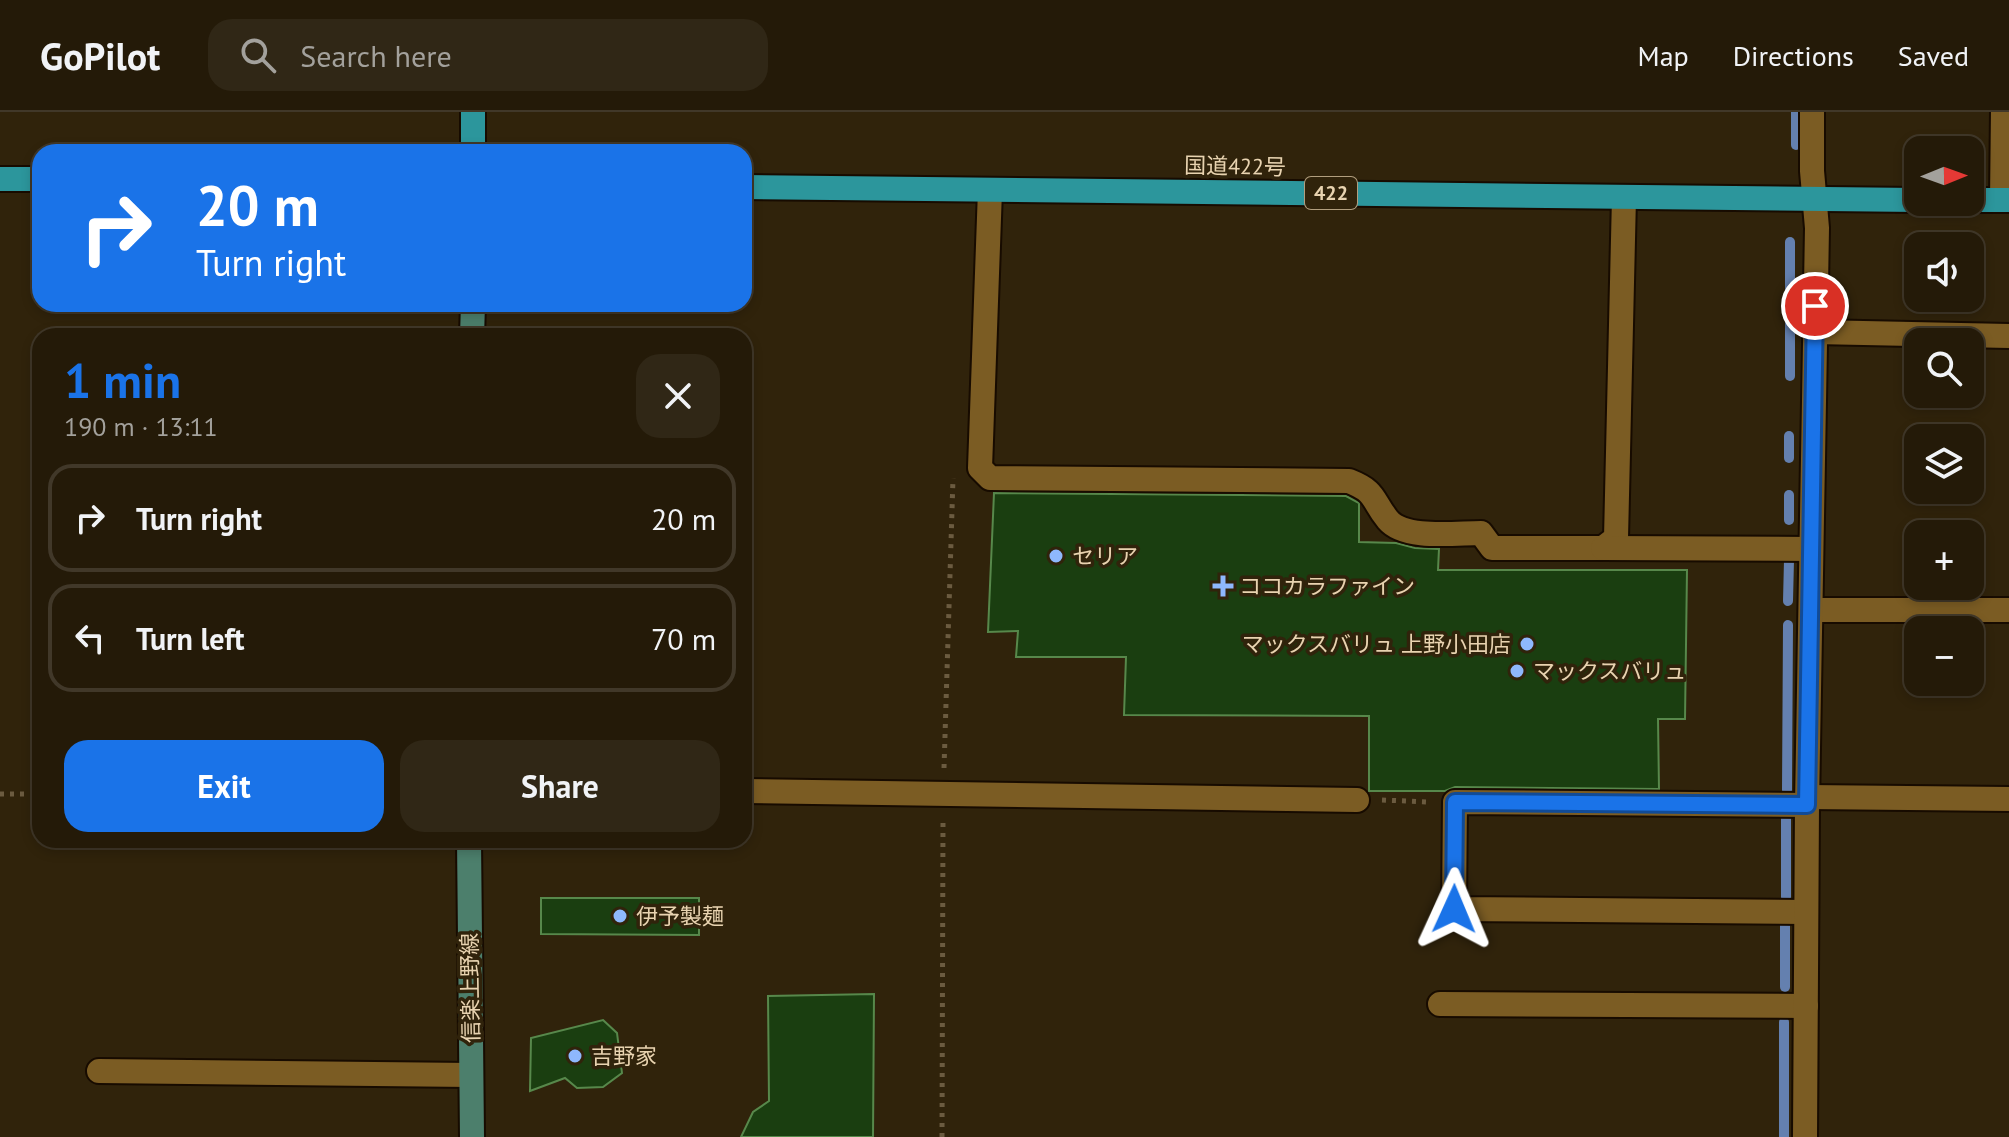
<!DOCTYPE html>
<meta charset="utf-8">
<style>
:root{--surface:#241a08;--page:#302716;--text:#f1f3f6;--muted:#a3a19c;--line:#413829;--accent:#1a73e8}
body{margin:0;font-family:"PT Sans","Noto Sans JP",sans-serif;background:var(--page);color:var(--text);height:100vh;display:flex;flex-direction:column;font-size:30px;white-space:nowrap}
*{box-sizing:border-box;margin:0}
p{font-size:26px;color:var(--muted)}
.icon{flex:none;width:44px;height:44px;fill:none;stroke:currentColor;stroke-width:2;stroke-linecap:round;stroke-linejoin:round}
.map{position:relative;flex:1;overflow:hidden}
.panel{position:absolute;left:32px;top:216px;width:720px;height:520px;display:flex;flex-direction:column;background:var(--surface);border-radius:24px;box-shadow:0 4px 12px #0003,0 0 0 2px var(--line)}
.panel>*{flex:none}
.top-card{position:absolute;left:32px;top:32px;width:720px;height:168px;border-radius:24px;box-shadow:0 4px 12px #0003,0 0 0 2px var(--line);background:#1a73e8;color:#fff;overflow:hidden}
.needle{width:52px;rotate:89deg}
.fabs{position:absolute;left:1904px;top:24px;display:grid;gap:16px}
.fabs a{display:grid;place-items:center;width:80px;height:80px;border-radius:16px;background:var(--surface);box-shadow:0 4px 12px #0003,0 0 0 2px var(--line);font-size:40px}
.pin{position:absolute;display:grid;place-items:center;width:68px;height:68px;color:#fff;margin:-34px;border:4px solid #fff;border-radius:50%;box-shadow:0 2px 8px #0007}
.me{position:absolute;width:88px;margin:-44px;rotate:1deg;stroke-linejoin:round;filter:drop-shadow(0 0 6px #0008)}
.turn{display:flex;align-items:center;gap:28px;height:168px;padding:0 32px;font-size:36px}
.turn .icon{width:104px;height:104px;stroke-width:2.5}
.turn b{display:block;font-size:56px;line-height:68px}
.round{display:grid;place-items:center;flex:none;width:84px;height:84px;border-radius:24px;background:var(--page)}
.overview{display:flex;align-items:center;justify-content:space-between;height:136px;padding:0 32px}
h1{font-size:48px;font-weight:600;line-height:60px;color:var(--accent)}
.cta{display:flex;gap:16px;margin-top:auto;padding:16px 32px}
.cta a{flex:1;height:92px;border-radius:24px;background:var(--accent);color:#fff;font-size:32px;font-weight:600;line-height:92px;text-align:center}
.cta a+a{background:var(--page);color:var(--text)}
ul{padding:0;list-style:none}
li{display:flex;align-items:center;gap:24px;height:108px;margin:0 16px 12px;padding:0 16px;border:4px solid var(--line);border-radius:24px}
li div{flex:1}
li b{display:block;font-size:30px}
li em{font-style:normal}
header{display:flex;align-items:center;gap:48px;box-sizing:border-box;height:112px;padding:0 40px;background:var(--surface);border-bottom:2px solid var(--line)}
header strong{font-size:38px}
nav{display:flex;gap:44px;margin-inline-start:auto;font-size:28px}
.search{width:560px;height:72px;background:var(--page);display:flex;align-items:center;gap:20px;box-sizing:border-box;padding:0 28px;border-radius:24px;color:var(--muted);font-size:30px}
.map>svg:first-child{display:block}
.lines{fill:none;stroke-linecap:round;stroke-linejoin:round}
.stream{stroke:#6480af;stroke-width:10}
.building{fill:#1a3e10;stroke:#57884b;stroke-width:2}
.minor-casing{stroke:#170b00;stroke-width:28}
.major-casing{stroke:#170b00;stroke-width:28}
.highway-casing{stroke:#170b00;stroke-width:28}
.path{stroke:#6b5b40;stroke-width:5;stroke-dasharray:4 6;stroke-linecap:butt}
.minor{stroke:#7b5c23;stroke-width:24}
.major{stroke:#4c7f6c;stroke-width:24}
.highway{stroke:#2c969c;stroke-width:24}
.route-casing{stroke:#114b97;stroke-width:20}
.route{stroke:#1a73e8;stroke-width:14}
.poi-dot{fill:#8eb8fd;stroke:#30230b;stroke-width:3}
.labels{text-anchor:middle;stroke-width:7;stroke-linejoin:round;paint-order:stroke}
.shield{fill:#30230b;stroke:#b19e7e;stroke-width:2}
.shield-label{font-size:20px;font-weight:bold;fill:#e8d3b0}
.street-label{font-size:22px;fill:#e8d3b0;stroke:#30230b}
.poi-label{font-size:22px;fill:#e8d3b0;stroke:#30230b;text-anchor:start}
</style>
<header>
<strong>GoPilot</strong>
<div class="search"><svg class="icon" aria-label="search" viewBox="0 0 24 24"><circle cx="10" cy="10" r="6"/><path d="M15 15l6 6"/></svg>Search here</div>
<nav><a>Map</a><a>Directions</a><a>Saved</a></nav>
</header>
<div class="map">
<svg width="2009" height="1025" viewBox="0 0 2009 1025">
<rect width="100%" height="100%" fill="#30230b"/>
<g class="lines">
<g class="stream">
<path d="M 1796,33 L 1796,0"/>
<path d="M 1790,264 L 1790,130"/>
<path d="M 1789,346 L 1789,324"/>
<path d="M 1789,408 L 1789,383"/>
<path d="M 1788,489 L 1789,448"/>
<path d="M 1787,678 L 1788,513"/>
<path d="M 1786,785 L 1786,700"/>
<path d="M 1785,875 L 1785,807"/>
<path d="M 1784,1025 L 1784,910"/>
</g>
</g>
<g class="building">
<path d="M 994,381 L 1346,384 L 1359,391 L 1359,430 L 1396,431 L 1415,436 L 1439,437 L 1438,458 L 1687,458 L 1685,607 L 1658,607 L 1659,677 L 1455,675 L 1445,679 L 1369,679 L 1369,604 L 1124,603 L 1126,545 L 1016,545 L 1018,519 L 988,520 Z"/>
<path d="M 541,786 L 699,786 L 699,823 L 541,822 Z"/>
<path d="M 874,882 L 873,1025 L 741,1025 L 753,1000 L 769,989 L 768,884 Z"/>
<path d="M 603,908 L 617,921 L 622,961 L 603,975 L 577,976 L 565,966 L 530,979 L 531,926 Z"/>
</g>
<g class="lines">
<g class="minor-casing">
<g id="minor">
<path d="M 990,78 L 980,356 L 990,366 L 1349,369 C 1377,380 1371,387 1388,408 C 1405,428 1455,421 1481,421 L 1492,436 L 1603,436 L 1616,426 L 1624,85"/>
<path d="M 2002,88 L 2003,0"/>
<path d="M 1815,220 L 2009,224"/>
<path d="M 1603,436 L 1811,437"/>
<path d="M 1811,498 L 2009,498"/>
<path d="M 744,679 L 1357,688"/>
<path d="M 1807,685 L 2009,687"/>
<path d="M 1806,800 L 1454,797 L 1455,690 L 1807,693"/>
<path d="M 1440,892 L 1806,894"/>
<path d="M 99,959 L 471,963"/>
<path d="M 1805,1025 L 1807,693 L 1817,116 L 1812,59 L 1812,0"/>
</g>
</g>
<g class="major-casing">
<g id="major">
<path d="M 472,224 L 473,192"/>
<path d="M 469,728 L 472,1025"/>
</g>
</g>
<g class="highway-casing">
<g id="highway">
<path d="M 473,0 L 473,40"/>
<path d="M 0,67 L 40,67"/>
<path d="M 744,75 L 1918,88"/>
<path d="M 1970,88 L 2009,88"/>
</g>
</g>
<g class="path">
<path d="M 944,656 L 953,366"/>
<path d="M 0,682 L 40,682"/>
<path d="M 1382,688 L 1428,690"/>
<path d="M 942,1025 L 943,710"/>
</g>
<use href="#minor" class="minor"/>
<use href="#major" class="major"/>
<use href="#highway" class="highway"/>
</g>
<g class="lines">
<g class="route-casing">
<path id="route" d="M 1454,797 L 1455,690 L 1807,693 L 1815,194"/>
</g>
<use href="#route" class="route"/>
</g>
<g class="poi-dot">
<circle cx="1056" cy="444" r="8"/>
<path d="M1219 462h8v8h8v8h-8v8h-8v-8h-8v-8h8z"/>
<circle cx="1527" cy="532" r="8"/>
<circle cx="1517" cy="559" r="8"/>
<circle cx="620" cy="804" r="8"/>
<circle cx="575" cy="944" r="8"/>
</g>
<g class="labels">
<rect class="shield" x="1305" y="65" width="52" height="32" rx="6"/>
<g class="shield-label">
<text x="1331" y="88">422</text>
</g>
<g class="street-label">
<text transform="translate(1235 54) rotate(1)" y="8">国道422号</text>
<text transform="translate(470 876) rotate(-91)" y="8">信楽上野線</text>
</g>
<g class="poi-label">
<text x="1072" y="452">セリア</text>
<text x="1239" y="482">ココカラファイン</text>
<text x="1511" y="540" text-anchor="end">マックスバリュ 上野小田店</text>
<text x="1533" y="567">マックスバリュ</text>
<text x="636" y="812">伊予製麺</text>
<text x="591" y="952">吉野家</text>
</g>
</g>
</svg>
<div class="fabs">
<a><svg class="needle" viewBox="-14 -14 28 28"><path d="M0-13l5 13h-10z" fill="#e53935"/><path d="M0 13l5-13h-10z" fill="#a3a19c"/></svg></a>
<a><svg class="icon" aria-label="sound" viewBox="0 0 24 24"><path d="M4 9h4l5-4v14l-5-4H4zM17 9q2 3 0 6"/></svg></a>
<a><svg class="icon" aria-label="search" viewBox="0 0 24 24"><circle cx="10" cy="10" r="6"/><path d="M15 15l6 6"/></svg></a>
<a><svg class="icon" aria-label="layers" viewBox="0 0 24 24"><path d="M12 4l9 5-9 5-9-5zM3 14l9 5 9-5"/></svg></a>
<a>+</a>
<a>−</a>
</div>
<div class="pin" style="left:1815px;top:194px;background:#d93025"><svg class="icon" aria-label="arrive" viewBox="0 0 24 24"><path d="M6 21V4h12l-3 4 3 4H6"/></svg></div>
<svg class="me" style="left:1454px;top:797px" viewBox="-20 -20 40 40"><path d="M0-17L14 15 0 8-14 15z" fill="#1a73e8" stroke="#fff" stroke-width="4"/></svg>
<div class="top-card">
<div class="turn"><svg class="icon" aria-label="right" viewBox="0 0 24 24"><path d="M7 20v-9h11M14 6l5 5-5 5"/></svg><div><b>20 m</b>Turn right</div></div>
</div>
<section class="panel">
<div class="overview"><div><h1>1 min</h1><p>190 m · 13:11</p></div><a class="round"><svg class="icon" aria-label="close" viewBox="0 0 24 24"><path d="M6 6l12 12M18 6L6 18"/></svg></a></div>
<ul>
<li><svg class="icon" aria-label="right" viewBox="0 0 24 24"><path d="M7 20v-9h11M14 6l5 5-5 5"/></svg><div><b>Turn right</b></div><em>20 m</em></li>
<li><svg class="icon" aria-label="left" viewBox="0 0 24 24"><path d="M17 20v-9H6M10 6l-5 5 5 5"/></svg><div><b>Turn left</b></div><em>70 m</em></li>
</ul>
<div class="cta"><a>Exit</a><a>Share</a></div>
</section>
</div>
